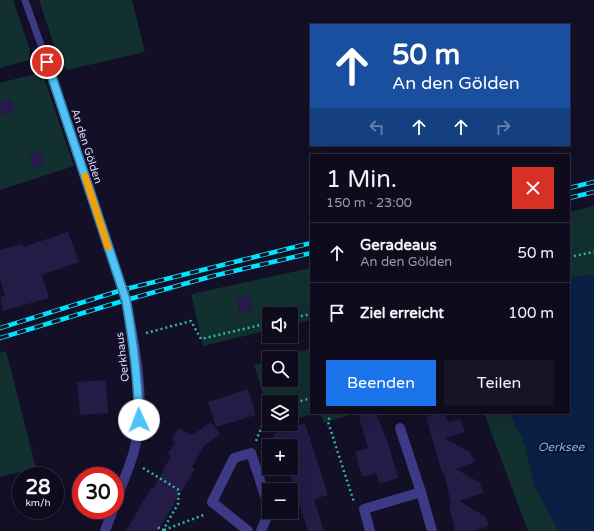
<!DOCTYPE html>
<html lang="de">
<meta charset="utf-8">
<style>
:root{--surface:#0e0b1c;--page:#171425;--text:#f1f3f6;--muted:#9b9ba3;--line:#2e2b3b;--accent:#1a73e8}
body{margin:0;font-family:"Varela Round",sans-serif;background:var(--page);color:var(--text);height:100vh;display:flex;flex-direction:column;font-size:15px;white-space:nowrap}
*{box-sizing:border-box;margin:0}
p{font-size:13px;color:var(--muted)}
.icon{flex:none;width:22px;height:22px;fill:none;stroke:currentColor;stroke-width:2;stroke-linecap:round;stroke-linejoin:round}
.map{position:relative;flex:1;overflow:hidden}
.sheet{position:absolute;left:310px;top:154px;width:260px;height:260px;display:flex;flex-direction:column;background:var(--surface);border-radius:0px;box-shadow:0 4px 16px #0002,0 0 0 1px var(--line)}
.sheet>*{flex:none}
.hud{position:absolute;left:310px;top:24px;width:260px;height:122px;border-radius:0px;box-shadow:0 4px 16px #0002,0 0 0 1px var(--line);background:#1a4fa0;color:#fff;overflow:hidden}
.buttons{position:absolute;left:262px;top:307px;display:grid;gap:8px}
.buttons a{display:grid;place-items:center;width:36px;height:36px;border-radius:0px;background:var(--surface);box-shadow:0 4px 16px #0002,0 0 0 1px var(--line);font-size:20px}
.speed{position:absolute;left:12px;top:467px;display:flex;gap:8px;font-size:20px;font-weight:700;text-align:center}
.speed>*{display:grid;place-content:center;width:52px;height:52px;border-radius:50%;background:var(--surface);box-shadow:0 4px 16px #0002,0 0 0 1px var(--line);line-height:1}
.speed small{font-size:10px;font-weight:400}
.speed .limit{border:6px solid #d22;background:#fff;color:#111}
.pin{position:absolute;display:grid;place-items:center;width:34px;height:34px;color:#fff;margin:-17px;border:2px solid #fff;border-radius:50%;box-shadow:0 1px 4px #0007}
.me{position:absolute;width:44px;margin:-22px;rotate:358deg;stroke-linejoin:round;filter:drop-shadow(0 0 3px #0008)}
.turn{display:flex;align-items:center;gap:14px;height:84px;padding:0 16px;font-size:18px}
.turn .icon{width:52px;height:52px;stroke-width:2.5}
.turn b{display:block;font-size:28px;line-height:34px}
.lanes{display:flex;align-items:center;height:38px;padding:0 16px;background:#0003;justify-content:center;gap:20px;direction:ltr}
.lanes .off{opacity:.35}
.round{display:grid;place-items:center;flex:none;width:42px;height:42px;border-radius:0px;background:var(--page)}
.overview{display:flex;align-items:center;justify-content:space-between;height:68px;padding:0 16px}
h1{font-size:24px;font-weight:600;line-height:30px}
.primary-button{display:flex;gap:8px;margin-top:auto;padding:8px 16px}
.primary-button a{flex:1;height:46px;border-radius:0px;background:var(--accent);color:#fff;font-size:16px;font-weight:600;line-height:46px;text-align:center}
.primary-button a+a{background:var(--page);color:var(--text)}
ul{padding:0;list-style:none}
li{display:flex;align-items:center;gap:12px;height:60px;padding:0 16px;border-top:1px solid var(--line)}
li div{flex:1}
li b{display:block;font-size:15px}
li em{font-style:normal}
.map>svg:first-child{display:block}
.green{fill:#12302f}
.water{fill:#0a1f44}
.building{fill:#241b47}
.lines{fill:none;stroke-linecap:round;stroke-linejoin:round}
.path{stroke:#2fb8b0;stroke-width:2.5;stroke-dasharray:2 3;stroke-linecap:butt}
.lane{stroke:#3d3a85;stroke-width:7}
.street{stroke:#3d3a85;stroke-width:10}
.rail-casing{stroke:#00e5ff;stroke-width:4.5}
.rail{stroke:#130f26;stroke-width:3;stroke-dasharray:9;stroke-linecap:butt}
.route-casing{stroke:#337fa1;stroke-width:10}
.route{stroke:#4fc3f7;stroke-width:7}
.slow{stroke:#f59e0b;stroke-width:7}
.labels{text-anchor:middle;stroke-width:4;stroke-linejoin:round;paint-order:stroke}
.street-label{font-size:11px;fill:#d9d4ff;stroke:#130f26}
.water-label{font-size:12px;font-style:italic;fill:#62b6ff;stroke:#130f26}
</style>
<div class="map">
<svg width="594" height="531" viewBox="0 0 594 531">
<rect width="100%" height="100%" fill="#130f26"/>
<g class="green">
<path d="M 0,0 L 13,0 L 30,50 L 29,60 L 0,68 Z"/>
<path d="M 39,0 L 132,0 L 145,52 L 67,70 L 60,63 Z"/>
<path d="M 42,72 L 74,166 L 0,190 L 0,83 Z"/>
<path d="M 594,206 L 594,275 L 569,278 L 569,212 Z"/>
<path d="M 311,268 L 311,320 L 291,325 L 291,314 L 269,314 L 269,330 L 203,346 L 191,294 Z"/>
<path d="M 311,348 L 311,413 L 316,413 L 291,421 L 291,402 L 269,402 L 269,412 L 254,365 L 269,360 L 269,380 L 291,380 L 291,358 L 276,358 Z"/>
<path d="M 6,351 L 36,468 L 0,477 L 0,353 Z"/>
<path d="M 320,413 L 356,413 L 324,423 Z"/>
<path d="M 484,413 L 510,413 L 524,443 L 536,489 L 559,531 L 528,531 Z"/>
</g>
<path class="water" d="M 594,275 L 594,531 L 559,531 L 536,489 L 524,443 L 510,413 L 569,413 L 569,278 Z"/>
<g class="building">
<path d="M 12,98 L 15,111 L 0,116 L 0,102 Z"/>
<path d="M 41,151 L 45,164 L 33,168 L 29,155 Z"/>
<path d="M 68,232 L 79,262 L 42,275 L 49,298 L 3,311 L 0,297 L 5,296 L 0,278 L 0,250 L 22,244 L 23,247 Z"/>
<path d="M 250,295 L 254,310 L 239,313 L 236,298 Z"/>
<path d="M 106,380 L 108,413 L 80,415 L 77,382 Z"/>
<path d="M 248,389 L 256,415 L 216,427 L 208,402 Z"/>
<path d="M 358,413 L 376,413 L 389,446 L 398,478 L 380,484 L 376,473 L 362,477 L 355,452 L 368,448 Z"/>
<path d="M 437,413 L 445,413 L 448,422 L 460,419 L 465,432 L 444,438 L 470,452 L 475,462 L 456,469 L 480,483 L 483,493 L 459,501 L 486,517 L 489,526 L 474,531 L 455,531 L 449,505 L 451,504 L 444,472 L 442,473 L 426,417 Z"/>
<path d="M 211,422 L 220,434 L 204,446 L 192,467 L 195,469 L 158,531 L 126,531 L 151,488 L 153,489 L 171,456 L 168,454 L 175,442 L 172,440 L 178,428 L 192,435 Z"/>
<path d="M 305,423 L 328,495 L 314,499 L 324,531 L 308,531 L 288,468 L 291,468 L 291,446 L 277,446 L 273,434 Z"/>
</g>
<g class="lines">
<g class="path">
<path d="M 569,257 L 594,252"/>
<path d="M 291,318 L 311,314"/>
<path d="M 146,333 L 191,321 L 201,339 L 269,323"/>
<path d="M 291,404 L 311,398"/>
<path d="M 331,413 L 328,422 L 354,502"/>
<path d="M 256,441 L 262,426 L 269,424"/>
<path d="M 143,468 L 179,490 L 178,504 L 163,530 L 155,526"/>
<path d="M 164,530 L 206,514"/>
</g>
<path class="lane" d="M 25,0 L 47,62"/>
<g class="street">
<path d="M 47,62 L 126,300 C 135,348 147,403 134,451 C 129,469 121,486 115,503"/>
<path d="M 400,428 L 421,492"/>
<path d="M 105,531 L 113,510"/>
<path d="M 248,531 L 212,502 L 234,458 L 251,453 L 269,508"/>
<path d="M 261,531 L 269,512"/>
<path d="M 370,531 L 364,509 L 421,492 L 432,531"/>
</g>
<g class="rail-casing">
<g id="rail">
<path d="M 569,188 L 594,182"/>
<path d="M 569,198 L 594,192"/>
<path d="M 0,328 L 122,290 L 311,243"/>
<path d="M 0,338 L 126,300 L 213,276 L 311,253"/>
</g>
</g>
<use href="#rail" class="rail"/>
</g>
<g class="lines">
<g class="route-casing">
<path id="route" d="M 47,62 L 126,300 C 133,340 138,379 139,420"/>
</g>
<use href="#route" class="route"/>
<path class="slow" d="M 85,176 L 108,247"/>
</g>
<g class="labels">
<g class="street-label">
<text transform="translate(87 146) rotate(72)" y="4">An den Gölden</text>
<text transform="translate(122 357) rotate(-97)" y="4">Oerkhaus</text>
</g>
<g class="water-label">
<text x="561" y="451">Oerksee</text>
</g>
</g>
</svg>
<div class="buttons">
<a><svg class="icon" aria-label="sound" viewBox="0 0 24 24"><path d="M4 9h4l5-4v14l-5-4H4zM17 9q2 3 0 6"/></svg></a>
<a><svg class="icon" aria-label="search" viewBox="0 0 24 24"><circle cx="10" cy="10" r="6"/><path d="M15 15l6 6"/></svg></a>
<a><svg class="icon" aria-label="layers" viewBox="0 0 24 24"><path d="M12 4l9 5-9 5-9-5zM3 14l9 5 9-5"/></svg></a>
<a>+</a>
<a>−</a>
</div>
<div class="speed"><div>28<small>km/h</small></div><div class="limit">30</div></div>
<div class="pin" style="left:47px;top:62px;background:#d93025"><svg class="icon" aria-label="arrive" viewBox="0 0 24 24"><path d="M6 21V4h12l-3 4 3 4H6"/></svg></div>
<svg class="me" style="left:139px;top:420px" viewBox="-20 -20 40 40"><circle r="19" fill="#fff"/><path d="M0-13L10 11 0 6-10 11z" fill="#4fc3f7"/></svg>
<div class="hud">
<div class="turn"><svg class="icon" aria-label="ahead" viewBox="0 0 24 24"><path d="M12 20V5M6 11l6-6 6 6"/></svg><div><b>50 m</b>An den Gölden</div></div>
<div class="lanes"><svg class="icon off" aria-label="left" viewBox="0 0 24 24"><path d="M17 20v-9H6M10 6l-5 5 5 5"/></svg><svg class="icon" aria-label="ahead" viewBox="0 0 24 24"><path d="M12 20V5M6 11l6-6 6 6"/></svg><svg class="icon" aria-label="ahead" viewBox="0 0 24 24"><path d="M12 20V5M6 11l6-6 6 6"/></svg><svg class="icon off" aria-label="right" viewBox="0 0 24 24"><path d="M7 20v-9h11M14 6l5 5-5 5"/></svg></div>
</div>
<section class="sheet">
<div class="overview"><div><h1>1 Min.</h1><p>150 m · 23:00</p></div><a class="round" style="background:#d93025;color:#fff"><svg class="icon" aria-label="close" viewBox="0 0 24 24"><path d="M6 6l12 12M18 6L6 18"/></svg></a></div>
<ul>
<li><svg class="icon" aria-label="ahead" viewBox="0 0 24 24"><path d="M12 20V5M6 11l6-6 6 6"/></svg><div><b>Geradeaus</b><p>An den Gölden</p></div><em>50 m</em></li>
<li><svg class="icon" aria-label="arrive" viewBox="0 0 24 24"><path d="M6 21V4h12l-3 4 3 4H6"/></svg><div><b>Ziel erreicht</b></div><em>100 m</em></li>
</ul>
<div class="primary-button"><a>Beenden</a><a>Teilen</a></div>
</section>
</div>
